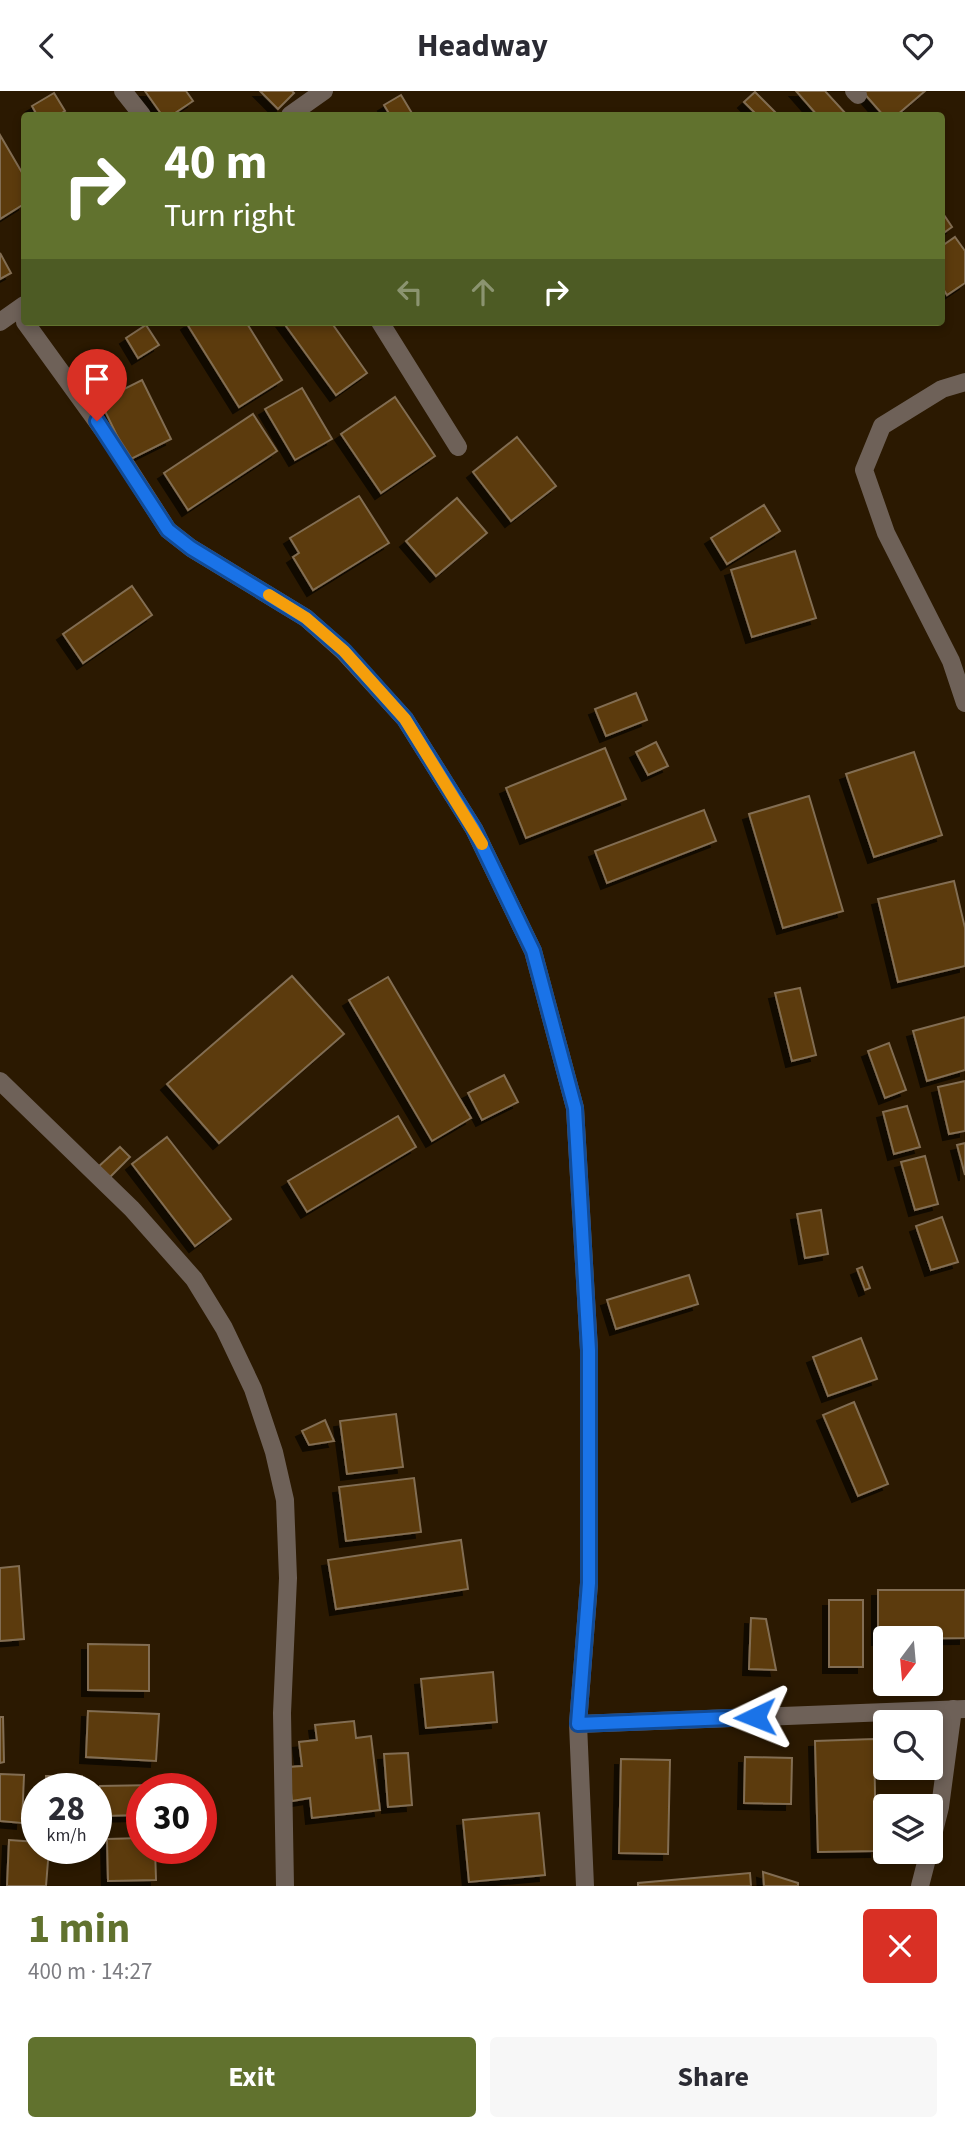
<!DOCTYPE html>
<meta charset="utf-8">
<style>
:root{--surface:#fff;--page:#f7f7f7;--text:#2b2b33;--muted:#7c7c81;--accent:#61722e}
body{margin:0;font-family:"Source Sans 3",sans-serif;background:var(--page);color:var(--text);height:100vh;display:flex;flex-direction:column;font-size:26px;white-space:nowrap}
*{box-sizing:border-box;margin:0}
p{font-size:23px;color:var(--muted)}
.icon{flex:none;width:38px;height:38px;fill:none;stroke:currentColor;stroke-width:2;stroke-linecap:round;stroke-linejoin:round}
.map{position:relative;height:1795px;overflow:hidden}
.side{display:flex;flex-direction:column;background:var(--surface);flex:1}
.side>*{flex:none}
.guide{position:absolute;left:21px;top:21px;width:924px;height:214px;border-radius:7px;box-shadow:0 4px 10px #0003;background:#61722e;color:#fff;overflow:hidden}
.needle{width:46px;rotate:196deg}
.tools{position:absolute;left:873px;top:1535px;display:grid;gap:14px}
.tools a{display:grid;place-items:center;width:70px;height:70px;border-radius:7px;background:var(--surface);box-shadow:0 4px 10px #0003;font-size:35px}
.speed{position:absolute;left:21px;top:1682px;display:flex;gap:14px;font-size:35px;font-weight:700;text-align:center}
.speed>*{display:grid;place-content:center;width:91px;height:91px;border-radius:50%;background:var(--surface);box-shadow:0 4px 10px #0003;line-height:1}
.speed small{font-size:18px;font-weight:400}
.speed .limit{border:10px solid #d22;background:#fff;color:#111}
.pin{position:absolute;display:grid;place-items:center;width:60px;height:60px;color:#fff;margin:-72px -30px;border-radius:50% 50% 50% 0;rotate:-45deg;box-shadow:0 0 7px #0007}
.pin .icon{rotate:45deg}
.me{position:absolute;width:77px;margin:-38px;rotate:268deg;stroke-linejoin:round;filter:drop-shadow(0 0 5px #0008)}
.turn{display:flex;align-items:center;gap:24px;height:147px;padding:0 28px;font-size:32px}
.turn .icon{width:91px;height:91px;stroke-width:2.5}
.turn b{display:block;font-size:49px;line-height:60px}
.lanes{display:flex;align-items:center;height:66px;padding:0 28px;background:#0003;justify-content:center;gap:35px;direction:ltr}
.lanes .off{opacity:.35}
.round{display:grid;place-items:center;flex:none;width:74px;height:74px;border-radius:7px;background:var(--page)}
.head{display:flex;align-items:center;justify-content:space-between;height:119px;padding:0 28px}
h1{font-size:42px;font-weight:700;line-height:52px;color:var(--accent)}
.primary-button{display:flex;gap:14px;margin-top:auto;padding:14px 28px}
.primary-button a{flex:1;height:80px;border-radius:7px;background:var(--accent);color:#fff;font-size:28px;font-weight:700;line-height:80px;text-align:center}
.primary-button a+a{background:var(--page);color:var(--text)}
header{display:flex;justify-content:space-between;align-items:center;height:91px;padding:0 28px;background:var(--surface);font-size:32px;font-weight:700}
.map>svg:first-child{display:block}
.building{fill:#5b3b07;stroke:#826d52;stroke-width:2;filter:url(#shadow)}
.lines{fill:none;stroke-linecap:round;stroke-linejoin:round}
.minor{stroke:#6e6158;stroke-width:18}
.tertiary{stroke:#6e6158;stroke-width:18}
.route-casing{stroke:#114b97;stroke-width:18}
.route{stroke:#1a73e8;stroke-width:12}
.slow{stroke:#f59e0b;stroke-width:12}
</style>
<header><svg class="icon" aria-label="back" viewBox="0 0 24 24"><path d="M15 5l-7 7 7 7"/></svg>Headway<svg class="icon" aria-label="heart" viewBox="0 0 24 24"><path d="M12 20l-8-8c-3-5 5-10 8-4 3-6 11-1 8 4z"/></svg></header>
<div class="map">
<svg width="965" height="1795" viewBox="0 0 965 1795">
<defs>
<filter id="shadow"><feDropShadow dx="-6" dy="6" stdDeviation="0" flood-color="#0009"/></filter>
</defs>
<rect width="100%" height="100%" fill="#2b1901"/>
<g class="building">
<path d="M 145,0 L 186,0 L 193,10 L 172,24 L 162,24 Z"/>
<path d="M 260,0 L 292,0 L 294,2 L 278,18 Z"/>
<path d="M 796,0 L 825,0 L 847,24 L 817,24 Z"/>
<path d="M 862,0 L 925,0 L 897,24 L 883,24 Z"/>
<path d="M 755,1 L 778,24 L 757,24 L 744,11 Z"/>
<path d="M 54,2 L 65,20 L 58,24 L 37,24 L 32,15 Z"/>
<path d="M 401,4 L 413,24 L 390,24 L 384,14 Z"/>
<path d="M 0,44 L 24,85 L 24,113 L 0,128 Z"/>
<path d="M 942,121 L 952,136 L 942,143 Z"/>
<path d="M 955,146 L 965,160 L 965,192 L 947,204 L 942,196 L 942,155 Z"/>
<path d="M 0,162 L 11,182 L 0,188 Z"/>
<path d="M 190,231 L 246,231 L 282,289 L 239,316 L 187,233 Z"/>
<path d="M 283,231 L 331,231 L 367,282 L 336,304 Z"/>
<path d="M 146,234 L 159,254 L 138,267 L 126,247 Z"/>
<path d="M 142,289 L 171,348 L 129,369 L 100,310 Z"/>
<path d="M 302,297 L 332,348 L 295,369 L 265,318 Z"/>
<path d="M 395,306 L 435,365 L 381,402 L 341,343 Z"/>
<path d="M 253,323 L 277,360 L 188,419 L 164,382 Z"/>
<path d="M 517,346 L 556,395 L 511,430 L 473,381 Z"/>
<path d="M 359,405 L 389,452 L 313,499 L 293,466 L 299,462 L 290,447 Z"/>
<path d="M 457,407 L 487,442 L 436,485 L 406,450 Z"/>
<path d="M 764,414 L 780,440 L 727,473 L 711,447 Z"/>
<path d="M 795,460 L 816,527 L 752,546 L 731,479 Z"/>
<path d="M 132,495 L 152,524 L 83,572 L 63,543 Z"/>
<path d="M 636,602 L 647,629 L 606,645 L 595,618 Z"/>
<path d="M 656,651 L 668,675 L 648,684 L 636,661 Z"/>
<path d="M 605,657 L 626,708 L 526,747 L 506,697 Z"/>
<path d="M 914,661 L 942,744 L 874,766 L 846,683 Z"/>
<path d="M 809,705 L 843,820 L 783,837 L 749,723 Z"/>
<path d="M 704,719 L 716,750 L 607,792 L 595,760 Z"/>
<path d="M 954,790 L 965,837 L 965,875 L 898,891 L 878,808 Z"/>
<path d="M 292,885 L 344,943 L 219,1052 L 167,993 Z"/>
<path d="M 388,886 L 471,1027 L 432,1050 L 349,909 Z"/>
<path d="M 800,897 L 816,964 L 792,970 L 775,902 Z"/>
<path d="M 965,926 L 965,979 L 927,990 L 913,940 Z"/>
<path d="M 889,952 L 906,999 L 885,1007 L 868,960 Z"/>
<path d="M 504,984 L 518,1011 L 482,1029 L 468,1002 Z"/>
<path d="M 965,990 L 965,1040 L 949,1043 L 938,996 Z"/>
<path d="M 907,1015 L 920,1056 L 894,1063 L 883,1021 Z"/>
<path d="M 398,1025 L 416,1056 L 307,1121 L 288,1090 Z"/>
<path d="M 167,1046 L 231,1128 L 195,1155 L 132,1073 Z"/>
<path d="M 965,1052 L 965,1084 L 957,1054 Z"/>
<path d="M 120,1056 L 130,1066 L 109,1087 L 98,1076 Z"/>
<path d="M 925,1065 L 938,1113 L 915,1119 L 901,1071 Z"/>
<path d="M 821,1119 L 828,1163 L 805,1167 L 797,1123 Z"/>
<path d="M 942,1126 L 958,1171 L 931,1179 L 916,1135 Z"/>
<path d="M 862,1176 L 870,1197 L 865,1199 L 857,1178 Z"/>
<path d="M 689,1184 L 698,1213 L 616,1238 L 607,1209 Z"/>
<path d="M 861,1247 L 877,1288 L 828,1305 L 813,1266 Z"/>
<path d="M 854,1311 L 888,1393 L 858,1405 L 823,1324 Z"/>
<path d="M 396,1323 L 403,1376 L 347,1383 L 340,1330 Z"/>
<path d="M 325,1329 L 334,1350 L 309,1354 L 302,1340 Z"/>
<path d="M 414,1387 L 421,1441 L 346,1450 L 339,1396 Z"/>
<path d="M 461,1449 L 468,1498 L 336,1518 L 328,1469 Z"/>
<path d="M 19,1475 L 24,1548 L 0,1550 L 0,1477 Z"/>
<path d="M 878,1499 L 965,1499 L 965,1547 L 878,1548 Z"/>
<rect x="829" y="1509" width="34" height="67"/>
<path d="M 751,1527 L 766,1528 L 776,1579 L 749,1578 Z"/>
<path d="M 88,1553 L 149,1554 L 149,1600 L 88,1599 Z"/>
<path d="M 493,1581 L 497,1631 L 426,1637 L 421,1588 Z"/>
<path d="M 88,1620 L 159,1623 L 156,1670 L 86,1666 Z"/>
<path d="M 0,1626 L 3,1626 L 4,1671 L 0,1672 Z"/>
<path d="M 354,1630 L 356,1647 L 371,1645 L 380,1719 L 312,1727 L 310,1707 L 292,1710 L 288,1676 L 302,1675 L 299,1651 L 317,1649 L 315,1634 Z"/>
<path d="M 874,1648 L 876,1760 L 818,1761 L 815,1650 Z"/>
<path d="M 408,1662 L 412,1714 L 388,1716 L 384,1663 Z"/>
<path d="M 745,1666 L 792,1667 L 791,1713 L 744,1712 Z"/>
<path d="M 621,1668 L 670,1669 L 668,1763 L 619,1762 Z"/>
<path d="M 0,1683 L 24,1684 L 22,1732 L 0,1730 Z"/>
<rect x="46" y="1685" width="36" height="13"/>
<path d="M 158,1694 L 158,1698 L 142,1698 L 142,1724 L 101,1725 L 100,1695 Z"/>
<path d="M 539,1722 L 545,1784 L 469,1791 L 463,1729 Z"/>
<path d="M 142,1747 L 142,1757 L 155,1757 L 156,1789 L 108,1790 L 107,1748 Z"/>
<path d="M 9,1749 L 37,1751 L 37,1757 L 49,1757 L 46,1795 L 7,1795 Z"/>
<path d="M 763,1781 L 798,1792 L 798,1795 L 764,1795 Z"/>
<path d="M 750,1782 L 751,1795 L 638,1795 L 638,1792 Z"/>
</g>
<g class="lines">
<g class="minor">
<path d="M 123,0 L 142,24"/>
<path d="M 854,0 L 858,4"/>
<path d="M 25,231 L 111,350 L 168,439 L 191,457 L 306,527 L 343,560 L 405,628 L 474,738 L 533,860 L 575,1017 L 589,1259 L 589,1492 L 578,1633 L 585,1795"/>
<path d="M 380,231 L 458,356"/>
<path d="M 965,291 L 942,298 L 882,335 L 864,379 L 886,442 L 951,570 L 965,612"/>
<path d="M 0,990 L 132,1118 L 194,1188 L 224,1237 L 253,1298 L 274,1361 L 285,1409 L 288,1487 L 282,1622 L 285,1795"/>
<path d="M 578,1633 L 965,1618"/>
<path d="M 931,1752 L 940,1716 L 953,1618"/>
<path d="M 920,1795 L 929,1760"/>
</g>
<g class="tertiary">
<path d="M 290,24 L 324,0"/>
<path d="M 0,231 L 24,214"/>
</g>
</g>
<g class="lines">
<g class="route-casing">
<path id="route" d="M 97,330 L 168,439 L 191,457 L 306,527 L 344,560 L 405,628 L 474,738 L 533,860 L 575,1017 L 589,1259 L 589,1492 L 578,1633 L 755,1626"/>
</g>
<use href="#route" class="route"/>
<path class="slow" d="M 269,504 L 306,527 L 344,560 L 405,628 L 482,753"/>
</g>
</svg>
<div class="tools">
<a><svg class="needle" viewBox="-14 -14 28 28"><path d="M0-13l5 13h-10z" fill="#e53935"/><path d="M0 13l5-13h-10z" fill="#7c7c81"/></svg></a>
<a><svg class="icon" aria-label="search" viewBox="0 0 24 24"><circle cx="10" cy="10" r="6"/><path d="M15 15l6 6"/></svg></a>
<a><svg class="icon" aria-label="layers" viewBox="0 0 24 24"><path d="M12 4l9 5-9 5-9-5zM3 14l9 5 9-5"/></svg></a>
</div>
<div class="speed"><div>28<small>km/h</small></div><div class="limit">30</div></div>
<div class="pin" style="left:97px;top:330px;background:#d93025"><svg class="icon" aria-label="arrive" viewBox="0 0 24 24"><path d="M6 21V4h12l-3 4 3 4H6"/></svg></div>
<svg class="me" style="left:755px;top:1626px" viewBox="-20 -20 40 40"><path d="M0-17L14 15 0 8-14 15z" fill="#1a73e8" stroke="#fff" stroke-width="4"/></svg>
<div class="guide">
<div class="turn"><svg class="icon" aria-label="right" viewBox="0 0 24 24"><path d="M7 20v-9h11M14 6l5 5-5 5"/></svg><div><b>40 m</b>Turn right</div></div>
<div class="lanes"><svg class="icon off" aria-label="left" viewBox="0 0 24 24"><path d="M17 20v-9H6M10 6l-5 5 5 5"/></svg><svg class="icon off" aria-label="ahead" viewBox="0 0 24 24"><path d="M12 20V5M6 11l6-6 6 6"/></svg><svg class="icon" aria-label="right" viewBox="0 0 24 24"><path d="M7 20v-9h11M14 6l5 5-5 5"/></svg></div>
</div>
</div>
<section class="side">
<div class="head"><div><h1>1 min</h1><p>400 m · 14:27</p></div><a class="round" style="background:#d93025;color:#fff"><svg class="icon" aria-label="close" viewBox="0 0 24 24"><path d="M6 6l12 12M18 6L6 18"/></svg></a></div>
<div class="primary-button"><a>Exit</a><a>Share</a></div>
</section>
